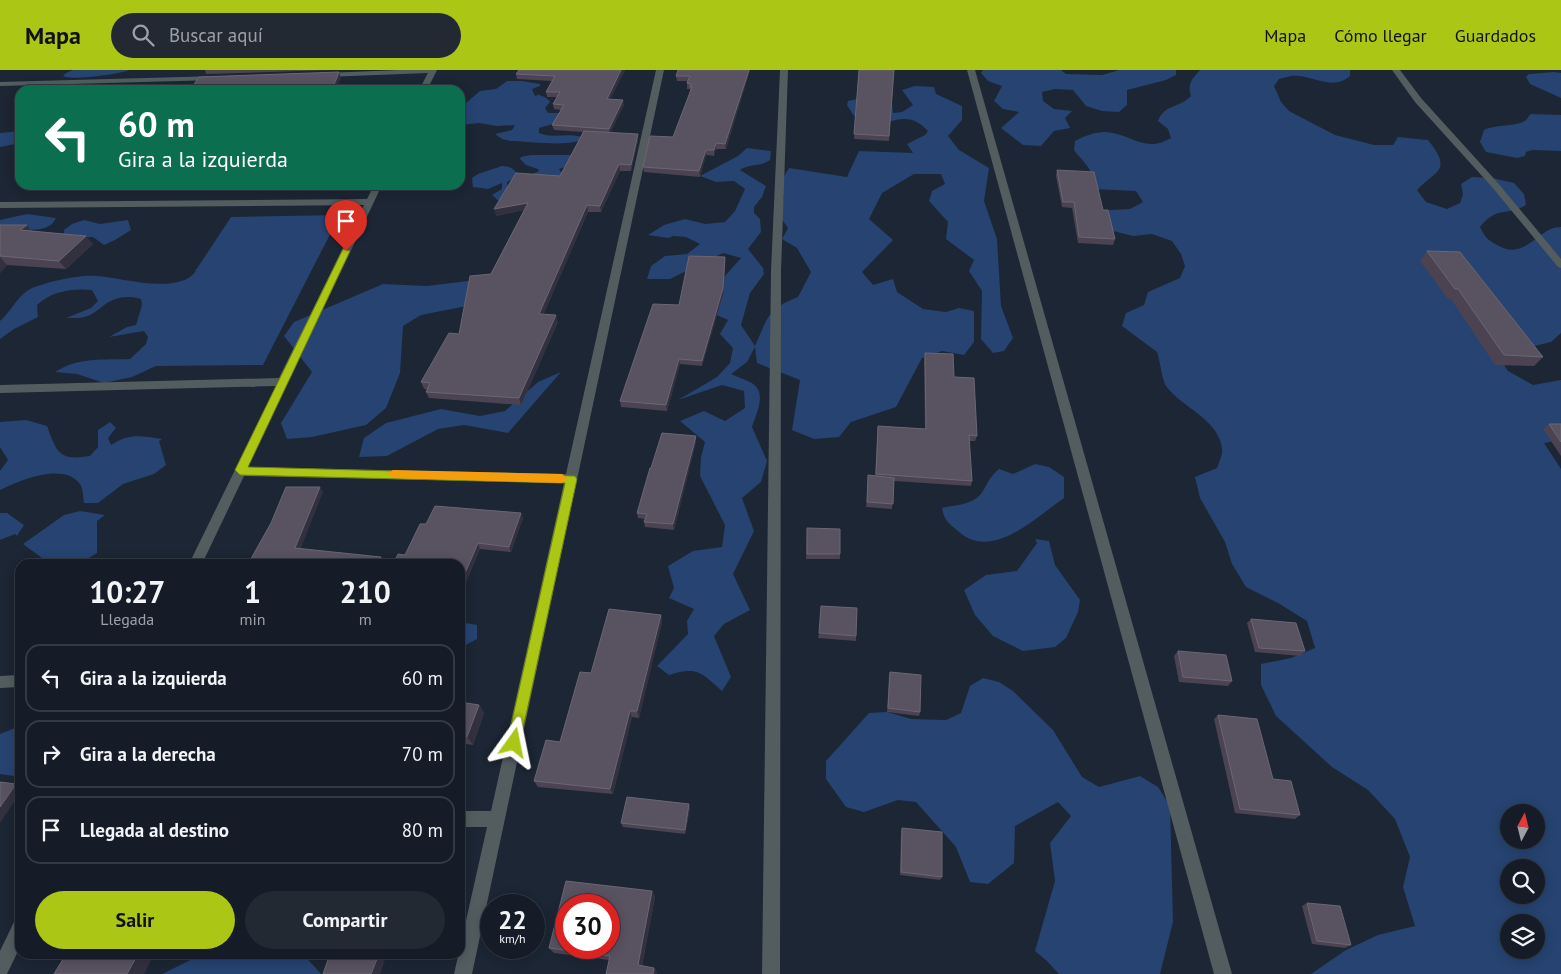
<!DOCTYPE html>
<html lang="es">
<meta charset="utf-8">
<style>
:root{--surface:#151c27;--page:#222933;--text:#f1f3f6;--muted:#9da1a7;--line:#343a44;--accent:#abc614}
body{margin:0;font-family:"PT Sans",sans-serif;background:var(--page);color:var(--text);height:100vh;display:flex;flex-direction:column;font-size:19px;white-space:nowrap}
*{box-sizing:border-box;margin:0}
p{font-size:16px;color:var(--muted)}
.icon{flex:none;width:28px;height:28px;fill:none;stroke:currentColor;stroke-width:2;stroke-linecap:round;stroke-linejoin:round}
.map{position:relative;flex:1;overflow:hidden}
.side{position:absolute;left:15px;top:489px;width:450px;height:400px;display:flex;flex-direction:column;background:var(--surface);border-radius:15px;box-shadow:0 2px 12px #0003,0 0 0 1px var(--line)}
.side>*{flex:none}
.top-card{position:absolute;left:15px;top:15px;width:450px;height:105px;border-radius:15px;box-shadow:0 2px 12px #0003,0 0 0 1px var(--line);background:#0b6e4f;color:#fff;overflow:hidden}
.needle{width:32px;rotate:7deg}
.buttons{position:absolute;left:1500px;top:734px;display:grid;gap:10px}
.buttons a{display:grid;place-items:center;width:45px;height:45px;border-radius:50%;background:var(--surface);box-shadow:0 2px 12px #0003,0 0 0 1px var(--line);font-size:25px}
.speed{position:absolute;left:480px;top:824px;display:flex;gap:10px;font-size:25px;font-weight:700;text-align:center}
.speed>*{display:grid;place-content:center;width:65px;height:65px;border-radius:50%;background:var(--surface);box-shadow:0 2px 12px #0003,0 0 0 1px var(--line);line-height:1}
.speed small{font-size:12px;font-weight:400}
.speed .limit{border:8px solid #d22;background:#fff;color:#111}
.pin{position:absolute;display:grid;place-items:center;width:42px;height:42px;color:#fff;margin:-51px -21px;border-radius:50% 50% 50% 0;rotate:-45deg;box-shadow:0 0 5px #0007}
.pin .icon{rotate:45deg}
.me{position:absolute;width:55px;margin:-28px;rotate:12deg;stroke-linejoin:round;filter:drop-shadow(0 0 4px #0008)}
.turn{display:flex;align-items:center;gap:18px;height:105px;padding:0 20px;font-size:22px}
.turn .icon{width:65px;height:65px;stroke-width:2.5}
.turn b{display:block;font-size:35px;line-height:42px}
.eta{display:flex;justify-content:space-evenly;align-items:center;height:85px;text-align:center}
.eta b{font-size:30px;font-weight:600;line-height:35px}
.primary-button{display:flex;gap:10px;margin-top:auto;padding:10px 20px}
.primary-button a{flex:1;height:58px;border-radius:30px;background:var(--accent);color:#111;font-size:20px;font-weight:600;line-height:58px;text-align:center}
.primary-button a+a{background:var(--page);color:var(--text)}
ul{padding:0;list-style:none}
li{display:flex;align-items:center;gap:15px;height:68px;margin:0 10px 8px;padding:0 10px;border:2px solid var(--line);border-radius:15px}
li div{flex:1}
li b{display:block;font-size:19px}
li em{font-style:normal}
header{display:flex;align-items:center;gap:30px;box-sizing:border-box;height:70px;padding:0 25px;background:var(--accent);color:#111}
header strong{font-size:24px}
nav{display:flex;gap:28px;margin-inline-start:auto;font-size:18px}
.search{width:350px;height:45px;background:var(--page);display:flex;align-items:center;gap:12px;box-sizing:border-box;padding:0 18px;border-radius:28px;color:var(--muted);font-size:19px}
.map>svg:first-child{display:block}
.green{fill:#264371;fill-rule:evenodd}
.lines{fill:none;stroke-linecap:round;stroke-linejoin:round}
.service{fill:#535d5f;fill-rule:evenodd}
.minor{fill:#535d5f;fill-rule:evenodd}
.wall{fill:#4c4352}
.shaded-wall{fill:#333140}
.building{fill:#595261;stroke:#6b6674;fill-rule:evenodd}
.route{fill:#abc614;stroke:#6f810d}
.slow{fill:#f59e0b}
</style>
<header>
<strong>Mapa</strong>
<div class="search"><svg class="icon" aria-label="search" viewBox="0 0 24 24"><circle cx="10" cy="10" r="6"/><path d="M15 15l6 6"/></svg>Buscar aquí</div>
<nav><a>Mapa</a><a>Cómo llegar</a><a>Guardados</a></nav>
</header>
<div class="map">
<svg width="1561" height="904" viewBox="0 0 1561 904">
<rect width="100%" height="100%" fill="#1c2634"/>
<g class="green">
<path d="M 73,0 L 130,0 C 119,4 72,11 63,6 L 66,3 Z"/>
<path d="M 983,0 L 1061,0 L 1066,4 L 1102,5 L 1119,0 L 1176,0 L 1176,5 L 1166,10 L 1127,20 L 1127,35 L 1119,42 L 1102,41 L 1086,36 L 1073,20 L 1055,19 L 1042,22 L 1043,31 L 1054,39 L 1072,41 L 1065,48 L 1070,58 L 1054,61 L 1041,76 L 1023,75 L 1001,58 L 1019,42 L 1003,39 L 994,31 L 1002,16 L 988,11 L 981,3 Z"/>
<path d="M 1200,0 L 1350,0 L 1350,6 C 1332,22 1312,4 1291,6 C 1287,7 1283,8 1279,9 L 1274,16 L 1281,32 L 1289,41 L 1335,65 L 1374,75 L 1393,75 L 1398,67 L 1428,70 C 1453,101 1436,100 1417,120 L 1426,132 L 1447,139 L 1460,133 L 1463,124 L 1461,114 L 1472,107 L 1492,108 L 1514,113 L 1524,124 L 1526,135 C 1506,147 1498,135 1480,157 C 1486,169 1488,170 1499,176 C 1526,191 1539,156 1561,157 L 1561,263 L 1551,272 L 1498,285 L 1508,301 L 1533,315 L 1561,310 L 1561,370 L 1544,373 L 1561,399 L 1561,904 L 1311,904 L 1346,880 L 1378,865 L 1415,856 L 1403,817 L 1410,787 L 1395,749 L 1368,720 L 1332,697 L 1276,646 L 1261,615 L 1261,594 L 1291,588 L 1315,578 L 1307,551 L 1278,533 L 1246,517 L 1232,494 L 1225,472 L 1200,428 L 1195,407 L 1217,398 C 1219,392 1223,384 1222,379 C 1219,349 1182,338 1166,316 C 1162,310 1160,290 1157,282 L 1122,256 L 1126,243 L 1144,235 L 1148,222 L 1180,208 L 1185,196 L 1181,184 L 1172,171 L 1152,164 L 1133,166 L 1113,161 L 1104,150 L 1109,140 L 1130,139 L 1143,132 L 1136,121 L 1093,119 C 1095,99 1085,95 1074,80 L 1075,71 C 1084,66 1094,62 1105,62 C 1131,63 1144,84 1171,68 L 1168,59 L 1158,51 C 1164,34 1180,38 1191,26 C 1187,14 1192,9 1200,0 ZM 1509,742 L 1536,742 L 1536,770 L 1509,770 ZM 1509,798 L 1536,798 L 1536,825 L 1509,825 ZM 1509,852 L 1536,852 L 1536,880 L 1509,880 Z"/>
<path d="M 1554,2 L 1561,3 L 1561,28 L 1530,14 L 1526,7 L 1529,4 Z"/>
<path d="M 507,11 L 522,11 L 540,14 L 540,16 L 532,19 L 535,26 L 538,25 L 535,24 C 540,25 547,27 550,32 L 545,38 L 548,43 L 571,43 L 560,52 L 539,58 L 539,63 C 552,69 570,62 584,68 C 574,78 526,71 510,71 L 502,69 L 495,64 L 512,60 L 515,55 L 497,56 L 479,53 L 460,55 L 460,38 L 480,21 L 496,19 Z"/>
<path d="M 915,16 L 934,17 L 936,24 L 962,36 L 962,50 L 948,66 L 959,80 L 989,98 L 984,131 L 997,169 L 1001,236 L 1013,268 L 1004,281 L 993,283 L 981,269 L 982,221 L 969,201 L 974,190 L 946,169 L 948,152 L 929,131 L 932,121 L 945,114 L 941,104 L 914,104 L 882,123 L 869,149 L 893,170 L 862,202 L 873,215 L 893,209 L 897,222 L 923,239 L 946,242 L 959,238 L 974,241 L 974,272 L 964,285 L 942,281 L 922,288 L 896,337 L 851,352 L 839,367 L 814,369 L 792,360 L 800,310 L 757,293 L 755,277 L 747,292 L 731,304 C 737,307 744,309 750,312 C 768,321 757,342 752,357 L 767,391 L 761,412 L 742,428 L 754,461 L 733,504 L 750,540 L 724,554 L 714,566 L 731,607 L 722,621 C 701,602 697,596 669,605 L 657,596 L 688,564 L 687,551 L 694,539 L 669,528 L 674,518 L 668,496 L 693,481 L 722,477 L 725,455 L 700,406 L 701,387 L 705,372 L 680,351 L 704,341 L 725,351 L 745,338 L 744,321 L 722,315 L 678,330 L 717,307 L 730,293 L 733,278 L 720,264 L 728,250 L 712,243 L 724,207 L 741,188 L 723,183 L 670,209 L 647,209 L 651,196 L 665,186 L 687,184 L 700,174 L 686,167 L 673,166 L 669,168 L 648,165 L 664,155 L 685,149 L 705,154 L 725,152 L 735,141 L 745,119 L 734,111 L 716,112 L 700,106 L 738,86 L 747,78 L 771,81 L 770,90 C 761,97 750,93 740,100 L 766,116 L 762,127 L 754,137 L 754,143 L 760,149 L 761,162 L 748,179 L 763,198 L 764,204 L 750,223 L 741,255 L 755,276 C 768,247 767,239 798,227 L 811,202 L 797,178 L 782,169 L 788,158 L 774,138 L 784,128 L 780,113 L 789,98 L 847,107 L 859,81 L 913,83 L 907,74 L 925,65 L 928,61 C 904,34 883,62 862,53 C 856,51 851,41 847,35 L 848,31 L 871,26 L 892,34 L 893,43 L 902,42 L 913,35 L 902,20 Z"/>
<path d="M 1531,44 L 1561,45 L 1561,81 L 1532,80 L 1526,82 L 1525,86 L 1517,88 L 1486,82 L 1480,72 L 1484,60 C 1495,54 1517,57 1526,50 C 1528,48 1529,45 1531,44 Z"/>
<path d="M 20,61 L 20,73 L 0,77 L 0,63 Z"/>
<path d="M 531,85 L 576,85 L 629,94 L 616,103 L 568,96 L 559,99 L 560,101 L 576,112 L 530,105 L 539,101 L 538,99 L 526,95 L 520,89 L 521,87 Z"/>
<path d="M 502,96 C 509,96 515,99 519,106 L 507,112 L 508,119 L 500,132 L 492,125 L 502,119 L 502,113 L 488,119 L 473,117 L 472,108 L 478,104 Z"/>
<path d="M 27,144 L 56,148 C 49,166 17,158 0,159 L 0,150 Z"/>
<path d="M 340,145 L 263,295 L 156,296 L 132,307 L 104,313 L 77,304 L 55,302 C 78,287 103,290 130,289 L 146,274 L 148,267 L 144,261 L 109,267 L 127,257 L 136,255 L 142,235 L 141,229 C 127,225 114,227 103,236 C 99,239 94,243 90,245 C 82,249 74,248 66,248 L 91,238 L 98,231 L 92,220 C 72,218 52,221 37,235 L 38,247 L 14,259 L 0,269 L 0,251 C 12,241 17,225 32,218 C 47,212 80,204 96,206 C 121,207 178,226 196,201 L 194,200 L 196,200 L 231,147 Z"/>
<path d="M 84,150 L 100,154 L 128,150 L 131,160 L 115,170 L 104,175 L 93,167 L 72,168 L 64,165 L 64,160 L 72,154 Z"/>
<path d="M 492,208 L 513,227 L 421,245 L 403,256 L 400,303 L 386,338 L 366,355 L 312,367 L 287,369 L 281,353 L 312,302 L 284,266 L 294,252 L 383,214 L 427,216 Z"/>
<path d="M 561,302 L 508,363 L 464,355 L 438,359 L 387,386 L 359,387 L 364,368 L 386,353 L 441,339 L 480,346 L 505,341 L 538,312 Z"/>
<path d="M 26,350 L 47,356 C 57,383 59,391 90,386 L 98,377 L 98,360 L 110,352 L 116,358 L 108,368 L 111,375 C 130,363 140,366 162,369 L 159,371 L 166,395 L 154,404 L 123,414 L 98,433 L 84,433 C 83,427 83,418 80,414 C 63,392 21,410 0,420 L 0,401 L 8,390 L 0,377 L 0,352 Z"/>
<path d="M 1035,394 L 1049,397 L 1064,407 L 1064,428 C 1035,448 993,491 959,462 C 949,453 944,451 942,438 C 954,435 971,435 980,425 C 988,415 987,409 999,399 L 1013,404 Z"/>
<path d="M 80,441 L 105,445 L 97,451 L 97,483 L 82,492 L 42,488 L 23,474 L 64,445 Z"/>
<path d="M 0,443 L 7,443 L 24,455 L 17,466 L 15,464 L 0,470 Z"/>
<path d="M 1035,469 L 1049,471 L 1055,495 L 1080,530 L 1078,542 L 1066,568 L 1055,577 L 1023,581 L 993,566 L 975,545 L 964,520 L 986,505 L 1017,501 L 1037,473 Z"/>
<path d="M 460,552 L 477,555 L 477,569 L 460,578 Z"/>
<path d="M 983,608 L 999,612 L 1013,621 L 1053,660 L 1082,707 L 1099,717 L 1140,706 L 1158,717 L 1170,736 L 1173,852 L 1160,904 L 1059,904 L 1047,891 L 1035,881 L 1055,811 L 1050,773 L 1071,746 L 1058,732 L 1015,756 L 1014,793 L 988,814 L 970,812 L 956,777 L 916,732 L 898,730 L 864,742 L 846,737 L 826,709 L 826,691 L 869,643 L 887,642 L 911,649 L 946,650 L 961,643 L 970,616 Z"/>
<path d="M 20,656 L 20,707 L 0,704 L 0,664 Z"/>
<path d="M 203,884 L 303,884 L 321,904 L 162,904 Z"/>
</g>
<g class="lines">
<path class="service" d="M 1392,0 L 1400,0 L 1421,28 L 1498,113 L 1561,189 L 1561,198 L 1558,197 L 1492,117 L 1415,32 Z"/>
<g class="minor">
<path d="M 400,0 L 437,0 L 427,20 L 419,20 L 428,3 L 325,7 L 321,5 L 325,3 Z"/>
<path d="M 656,0 L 664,0 L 472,904 L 454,904 L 487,757 L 460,757 L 460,741 L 491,741 L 564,413 L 244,406 L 202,494 L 189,494 L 276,316 L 0,323 L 0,315 L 279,308 L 364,135 L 0,138 L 0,132 L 367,129 L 374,115 L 382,115 L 248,397 L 566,404 Z"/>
<path d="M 780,0 L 788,0 L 781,201 L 780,904 L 762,904 L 771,201 Z"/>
<path d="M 967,0 L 975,0 L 1232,904 L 1214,904 Z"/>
<path d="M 218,6 L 219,8 L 215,10 L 0,16 L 0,12 Z"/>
<path d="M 20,605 L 20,617 L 0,618 L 0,606 Z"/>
<path d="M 20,849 L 20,877 L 7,904 L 0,904 L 0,881 L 14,852 Z"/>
</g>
</g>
<g class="wall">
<path d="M 205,0 L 331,0 L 206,4 Z"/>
<path d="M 519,0 L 625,0 L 610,29 L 624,35 L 610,63 L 638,70 L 631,101 L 620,101 L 601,142 L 588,142 L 543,245 L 558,252 L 521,335 L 429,328 L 426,322 L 427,319 L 424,319 L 421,312 L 459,264 L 524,140 L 496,146 L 560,106 L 583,62 L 554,60 L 552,55 L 561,40 L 554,39 L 553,34 L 557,27 L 547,27 L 546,22 L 552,11 L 517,9 L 516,4 Z"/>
<path d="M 678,0 L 750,0 L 726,79 L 716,79 L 714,86 L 706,85 L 700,107 L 644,102 L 643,97 L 673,67 L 690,22 L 690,19 L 687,19 L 687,13 L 688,11 L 677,11 L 676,6 Z"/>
<path d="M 859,0 L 894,0 L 889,71 L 854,69 Z"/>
<path d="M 1057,100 L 1103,140 L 1115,169 L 1113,175 L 1078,173 L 1072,138 L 1062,137 L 1056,106 Z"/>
<path d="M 0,155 L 27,155 L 32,161 L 93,174 L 66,199 L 7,195 L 0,203 Z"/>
<path d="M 1427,181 L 1543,287 L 1534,296 L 1495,295 L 1451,229 L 1448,229 L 1420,191 Z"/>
<path d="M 725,192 L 723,224 L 702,296 L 680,294 L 667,341 L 621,337 L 620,331 L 679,235 Z"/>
<path d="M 925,283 L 954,307 L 977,366 L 975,371 L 969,371 L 972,411 L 971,416 L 894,411 L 892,439 L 866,437 L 868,411 L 875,406 L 878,356 L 925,359 L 924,288 Z"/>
<path d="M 1549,354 L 1561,354 L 1561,386 L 1543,359 Z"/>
<path d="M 696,366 L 696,372 L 674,460 L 645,457 L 644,452 L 645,449 L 638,448 L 637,443 L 651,398 Z"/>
<path d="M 523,448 L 511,482 L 480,479 L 460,526 L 460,494 L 405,485 Z"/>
<path d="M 807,458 L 840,484 L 840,489 L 806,489 Z"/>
<path d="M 661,545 L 662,552 L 639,648 L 632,647 L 613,724 L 538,717 L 534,711 L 560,672 L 591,603 Z"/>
<path d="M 1251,549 L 1305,581 L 1300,586 L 1255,582 L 1247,553 Z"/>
<path d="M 819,563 L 856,566 L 856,571 L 818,568 Z"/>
<path d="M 1178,581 L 1232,611 L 1228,616 L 1179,612 L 1174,586 Z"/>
<path d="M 890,602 L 920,642 L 919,646 L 887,642 L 889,606 Z"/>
<path d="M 460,632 L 479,635 L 484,643 L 473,675 L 460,673 Z"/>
<path d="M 1218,645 L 1273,709 L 1300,745 L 1295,749 L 1235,743 L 1214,649 Z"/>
<path d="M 690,738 L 685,764 L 623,757 L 621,753 Z"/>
<path d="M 902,758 L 942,807 L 940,810 L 900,805 L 901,761 Z"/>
<path d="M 652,821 L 655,827 L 642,896 L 654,898 L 657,902 L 609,890 L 554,883 L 549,878 Z"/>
<path d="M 1307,833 L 1351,875 L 1345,878 L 1312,874 L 1302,836 Z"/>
</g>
<g class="shaded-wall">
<path d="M 621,0 L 625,0 L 608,34 L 607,29 Z"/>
<path d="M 749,0 L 750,0 L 726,79 L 725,74 Z"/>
<path d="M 339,2 L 341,8 L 336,20 L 332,20 Z"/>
<path d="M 623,30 L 624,35 L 610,64 L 609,59 Z"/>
<path d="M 638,64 L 638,70 L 631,101 L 631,95 Z"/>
<path d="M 716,73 L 716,79 L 714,86 L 714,80 Z"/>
<path d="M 706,80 L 706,85 L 700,107 L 699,101 Z"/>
<path d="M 619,94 L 620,101 L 601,142 L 600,136 Z"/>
<path d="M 528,133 L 529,139 L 496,146 L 494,139 Z"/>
<path d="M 587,135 L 588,142 L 541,251 L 539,244 Z"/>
<path d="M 27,155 L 33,163 L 20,160 Z"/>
<path d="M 86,166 L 93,174 L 66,199 L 59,191 Z"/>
<path d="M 0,187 L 7,195 L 0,203 Z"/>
<path d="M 725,187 L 723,224 L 702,296 L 702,291 Z"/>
<path d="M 556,245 L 558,252 L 521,335 L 519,328 Z"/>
<path d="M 679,289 L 680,294 L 667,341 L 666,335 Z"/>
<path d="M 696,366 L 696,372 L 674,460 L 673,454 Z"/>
<path d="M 320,417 L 323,422 L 299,483 L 295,478 Z"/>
<path d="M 521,443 L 523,448 L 511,482 L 509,477 Z"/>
<path d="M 478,473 L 480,479 L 460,526 L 460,515 Z"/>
<path d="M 381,487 L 384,492 L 383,494 L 377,494 Z"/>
<path d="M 661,545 L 662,552 L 639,648 L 637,641 Z"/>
<path d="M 479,635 L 484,643 L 473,675 L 467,667 Z"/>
<path d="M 630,641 L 632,647 L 613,724 L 610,719 Z"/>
<path d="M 16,714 L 20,716 L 20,723 L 0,753 L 0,737 Z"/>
<path d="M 689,734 L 690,738 L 685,764 L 685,760 Z"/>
<path d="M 652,821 L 655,827 L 641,900 L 638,895 Z"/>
<path d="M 138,884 L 154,884 L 144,904 L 127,904 Z"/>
<path d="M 379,884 L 387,884 L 380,904 L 371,904 Z"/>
<path d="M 654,898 L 657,902 L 657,904 L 653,904 Z"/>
</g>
<g class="building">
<path d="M 519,0 L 621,0 L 607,29 L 623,30 L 609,59 L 552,55 L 564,35 L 553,34 L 560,22 L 546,22 L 555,6 L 516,4 Z"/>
<path d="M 678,0 L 749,0 L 725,74 L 716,73 L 714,80 L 706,80 L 699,101 L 643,97 L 650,66 L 673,67 L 692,17 L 690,17 L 691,14 L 687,13 L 690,6 L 676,6 Z"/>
<path d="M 859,0 L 894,0 L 889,66 L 854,64 Z"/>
<path d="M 339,2 L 332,20 L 190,20 L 199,7 Z"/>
<path d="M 584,61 L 638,64 L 631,95 L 619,94 L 600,136 L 587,135 L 539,244 L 556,245 L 519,328 L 426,322 L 430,313 L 421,312 L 449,263 L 459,264 L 470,206 L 491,204 L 528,133 L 494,139 L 516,103 L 560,106 Z"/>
<path d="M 1057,100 L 1094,102 L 1103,140 L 1108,140 L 1115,169 L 1079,167 L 1074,132 L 1063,132 Z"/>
<path d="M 0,155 L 27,155 L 20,160 L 86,166 L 59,191 L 0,186 Z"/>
<path d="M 1427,181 L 1460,182 L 1543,287 L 1504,285 L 1458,219 L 1455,219 Z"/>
<path d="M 689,186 L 725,187 L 723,218 L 702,291 L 679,289 L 666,335 L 620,331 L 653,234 L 679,235 Z"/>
<path d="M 925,283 L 953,284 L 954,307 L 974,308 L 977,366 L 969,365 L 972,411 L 876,404 L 878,356 L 926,359 Z"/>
<path d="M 1549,354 L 1561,354 L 1561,372 Z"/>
<path d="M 662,363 L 696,366 L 673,454 L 644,452 L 647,444 L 637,443 L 650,398 L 651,398 Z"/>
<path d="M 868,405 L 894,408 L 893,434 L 867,432 Z"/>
<path d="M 286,417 L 320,417 L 295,478 L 381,487 L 377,494 L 248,494 L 271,453 Z"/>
<path d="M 435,436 L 521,443 L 509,477 L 478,473 L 460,515 L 460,494 L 393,494 L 398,484 L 405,485 L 420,454 L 426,454 Z"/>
<path d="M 807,458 L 840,459 L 840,484 L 807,484 Z"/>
<path d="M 821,536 L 857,538 L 856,566 L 819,563 Z"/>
<path d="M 609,539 L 661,545 L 637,641 L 630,641 L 610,719 L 534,711 L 546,670 L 560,672 L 580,602 L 591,603 Z"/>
<path d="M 1251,549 L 1296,553 L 1305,581 L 1259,578 Z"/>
<path d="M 1178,581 L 1226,585 L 1232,611 L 1183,607 Z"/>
<path d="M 890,602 L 921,605 L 920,642 L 888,638 Z"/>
<path d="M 460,632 L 479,635 L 467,667 L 460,666 Z"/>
<path d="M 1218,645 L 1257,649 L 1273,709 L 1291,711 L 1300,745 L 1240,739 Z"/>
<path d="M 0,712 L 16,714 L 0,737 Z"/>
<path d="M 627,727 L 689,734 L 685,760 L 621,753 Z"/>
<path d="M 902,758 L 942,762 L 942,807 L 901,802 Z"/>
<path d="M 566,811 L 652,821 L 638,895 L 654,898 L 653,904 L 606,904 L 610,886 L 549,878 ZM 566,835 L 609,835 L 609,878 L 566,878 Z"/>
<path d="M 1307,833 L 1340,836 L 1351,875 L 1317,871 Z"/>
<path d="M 66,884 L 138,884 L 127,904 L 54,904 Z"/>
<path d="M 330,884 L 379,884 L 371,904 L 323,904 Z"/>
</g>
<path class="route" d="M 343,179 L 350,181 L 248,397 L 575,406 L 577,409 L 520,673 L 518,678 L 514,680 L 509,678 L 507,673 L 565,413 L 240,405 L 235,400 Z"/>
<path class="slow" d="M 393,400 L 562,404 L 567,408 L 562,413 L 393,408 L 387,404 Z"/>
</svg>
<div class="buttons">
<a><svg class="needle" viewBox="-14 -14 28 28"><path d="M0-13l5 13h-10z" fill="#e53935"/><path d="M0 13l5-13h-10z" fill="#9da1a7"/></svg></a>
<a><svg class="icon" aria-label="search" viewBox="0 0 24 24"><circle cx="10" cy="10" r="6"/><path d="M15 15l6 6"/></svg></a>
<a><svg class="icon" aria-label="layers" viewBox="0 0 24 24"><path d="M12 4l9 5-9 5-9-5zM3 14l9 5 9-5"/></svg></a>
</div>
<div class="speed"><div>22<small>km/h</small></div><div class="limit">30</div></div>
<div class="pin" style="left:346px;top:181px;background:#d93025"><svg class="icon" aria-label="arrive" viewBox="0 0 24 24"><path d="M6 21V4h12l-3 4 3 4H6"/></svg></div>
<svg class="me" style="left:514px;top:673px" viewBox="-20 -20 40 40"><path d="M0-17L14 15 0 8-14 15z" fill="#abc614" stroke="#fff" stroke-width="4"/></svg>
<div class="top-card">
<div class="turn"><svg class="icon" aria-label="left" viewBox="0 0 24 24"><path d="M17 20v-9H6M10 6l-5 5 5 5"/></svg><div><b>60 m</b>Gira a la izquierda</div></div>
</div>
<section class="side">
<div class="eta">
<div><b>10:27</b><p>Llegada</p></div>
<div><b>1</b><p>min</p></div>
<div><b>210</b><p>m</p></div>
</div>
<ul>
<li><svg class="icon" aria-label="left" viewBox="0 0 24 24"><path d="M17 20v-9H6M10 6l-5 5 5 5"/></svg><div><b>Gira a la izquierda</b></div><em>60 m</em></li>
<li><svg class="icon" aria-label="right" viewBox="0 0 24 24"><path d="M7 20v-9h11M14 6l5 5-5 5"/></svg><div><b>Gira a la derecha</b></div><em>70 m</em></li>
<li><svg class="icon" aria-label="arrive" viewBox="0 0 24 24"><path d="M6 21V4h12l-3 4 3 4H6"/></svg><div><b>Llegada al destino</b></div><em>80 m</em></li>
</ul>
<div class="primary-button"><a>Salir</a><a>Compartir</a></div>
</section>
</div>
